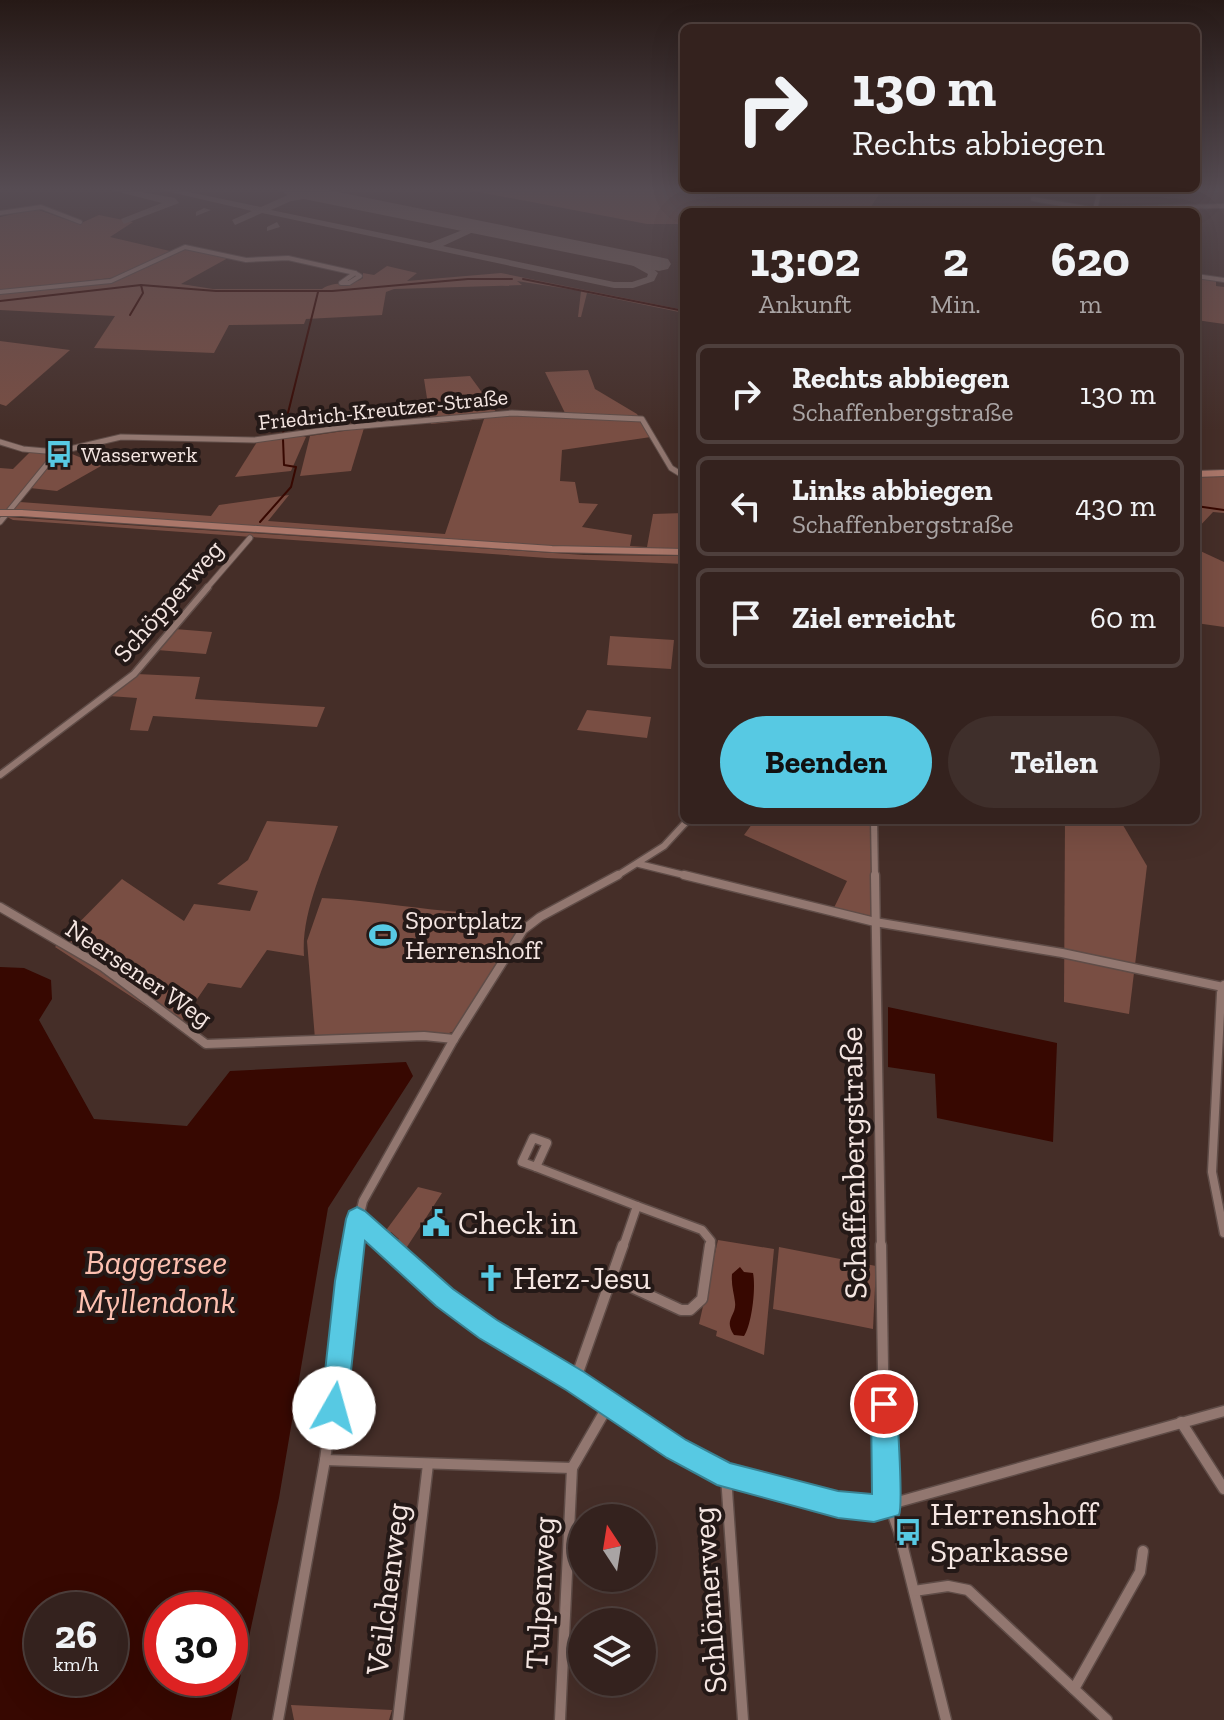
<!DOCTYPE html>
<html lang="de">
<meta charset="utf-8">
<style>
:root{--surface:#34221e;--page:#3f2f2b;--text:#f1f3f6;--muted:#a9a4a4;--line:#4e3f3c;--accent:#57c9e3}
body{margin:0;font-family:"Zilla Slab",serif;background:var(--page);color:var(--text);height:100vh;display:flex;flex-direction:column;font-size:30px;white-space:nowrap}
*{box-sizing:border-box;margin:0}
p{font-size:26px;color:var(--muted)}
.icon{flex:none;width:44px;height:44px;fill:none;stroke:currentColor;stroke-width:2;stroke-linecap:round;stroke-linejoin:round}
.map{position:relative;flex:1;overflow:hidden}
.details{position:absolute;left:680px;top:208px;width:520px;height:616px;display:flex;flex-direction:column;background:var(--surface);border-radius:12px;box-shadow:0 8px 32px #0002,0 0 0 2px var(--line)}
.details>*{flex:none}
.guide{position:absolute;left:680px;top:24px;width:520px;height:168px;border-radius:12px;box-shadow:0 8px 32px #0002,0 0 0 2px var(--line);background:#34221e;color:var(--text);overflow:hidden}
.needle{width:52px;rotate:348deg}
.tools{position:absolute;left:568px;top:1504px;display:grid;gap:16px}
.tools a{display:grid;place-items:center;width:88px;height:88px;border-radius:50%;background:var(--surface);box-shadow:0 8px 32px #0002,0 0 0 2px var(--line);font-size:40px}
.speed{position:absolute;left:24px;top:1592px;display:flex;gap:16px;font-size:40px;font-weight:700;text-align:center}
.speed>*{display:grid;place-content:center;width:104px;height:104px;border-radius:50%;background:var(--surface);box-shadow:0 8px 32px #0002,0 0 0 2px var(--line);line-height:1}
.speed small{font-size:20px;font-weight:400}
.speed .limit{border:12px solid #d22;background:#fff;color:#111}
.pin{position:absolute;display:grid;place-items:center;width:68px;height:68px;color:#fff;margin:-34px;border:4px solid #fff;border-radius:50%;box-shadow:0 2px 8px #0007}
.me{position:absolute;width:88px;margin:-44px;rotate:7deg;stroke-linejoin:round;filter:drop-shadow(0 0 6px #0008)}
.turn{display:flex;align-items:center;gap:28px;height:168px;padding:0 40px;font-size:36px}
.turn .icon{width:104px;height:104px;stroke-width:2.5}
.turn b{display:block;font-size:56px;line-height:68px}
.eta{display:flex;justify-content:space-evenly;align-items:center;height:136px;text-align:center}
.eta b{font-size:48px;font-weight:700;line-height:56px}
.primary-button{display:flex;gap:16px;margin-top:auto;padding:16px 40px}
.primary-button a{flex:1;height:92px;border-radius:48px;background:var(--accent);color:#111;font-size:32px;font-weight:700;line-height:92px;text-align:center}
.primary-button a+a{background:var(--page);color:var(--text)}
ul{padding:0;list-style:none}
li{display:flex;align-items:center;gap:24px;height:100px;margin:0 16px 12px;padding:0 24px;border:4px solid var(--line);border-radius:12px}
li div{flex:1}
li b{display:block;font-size:30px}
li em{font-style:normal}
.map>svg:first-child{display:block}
.green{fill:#794e43}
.water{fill:#370801;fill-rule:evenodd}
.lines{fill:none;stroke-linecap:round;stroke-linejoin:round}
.stream{stroke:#370801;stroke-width:2}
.taxiway{fill:#75605a;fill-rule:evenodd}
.runway{fill:#75605a;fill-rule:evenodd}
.minor-far4-casing{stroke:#5f4c47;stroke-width:6}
.minor-far3-casing{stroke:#5f4c47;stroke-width:7}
.minor-far2-casing{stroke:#5f4c47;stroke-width:9}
.minor-far1-casing{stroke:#5f4c47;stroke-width:11}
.minor-casing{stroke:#5f4c47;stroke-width:13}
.secondary-casing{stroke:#5f4c47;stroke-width:8}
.minor-far4{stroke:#927770;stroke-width:4}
.minor-far3{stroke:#927770;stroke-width:5}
.minor-far2{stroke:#927770;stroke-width:6}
.minor-far1{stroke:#927770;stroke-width:8}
.minor{stroke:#927770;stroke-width:10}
.secondary{stroke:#ab776a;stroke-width:6}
.secondary-bridge-casing{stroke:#5f4c47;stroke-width:8;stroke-linecap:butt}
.secondary-bridge{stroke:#ab776a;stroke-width:6}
.route{fill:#57c9e3;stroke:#398394;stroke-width:2}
.labels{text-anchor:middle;stroke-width:8;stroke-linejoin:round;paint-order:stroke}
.far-street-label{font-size:22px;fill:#f5e6e2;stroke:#241917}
.far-poi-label{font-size:22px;fill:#f5e6e2;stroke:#241917;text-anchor:start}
.street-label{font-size:26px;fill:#f5e6e2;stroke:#241917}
.poi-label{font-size:26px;fill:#f5e6e2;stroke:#241917;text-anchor:start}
.near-street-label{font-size:32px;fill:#f5e6e2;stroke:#241917}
.near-poi-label{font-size:32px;fill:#f5e6e2;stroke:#241917;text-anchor:start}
.near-water-label{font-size:34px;font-style:italic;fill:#fdc0b0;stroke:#241917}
</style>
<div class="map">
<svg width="1224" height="1720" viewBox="0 0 1224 1720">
<rect width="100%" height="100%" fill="#452e28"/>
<g class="green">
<path d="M 463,189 L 882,189 L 868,212 L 684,212 L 684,224 L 647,224 Z"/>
<path d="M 36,209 L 79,224 L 99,215 L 133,222 L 110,237 L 170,251 L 119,277 L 0,291 L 0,217 Z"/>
<path d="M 183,249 L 228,258 L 181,284 L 213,289 L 322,289 C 337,279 348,288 363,278 L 363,273 L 374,275 L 387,266 L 417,273 L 407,281 L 501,273 L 684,310 L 684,313 L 587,293 L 581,317 L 578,317 L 581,291 L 517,281 L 522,285 L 394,289 L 386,292 L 382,315 L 306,319 L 304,324 L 229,325 L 214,353 L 94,348 L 115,316 L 0,310 L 0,293 L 119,280 Z"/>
<path d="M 1196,277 L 1216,280 L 1216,286 L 1224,287 L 1224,324 L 1196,320 Z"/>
<path d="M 0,341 L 70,350 L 6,406 L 0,404 Z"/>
<path d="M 588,370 L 595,389 L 637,414 L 651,437 L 562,450 L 560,481 L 575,482 L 579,503 L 598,504 L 582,527 L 632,535 L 630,546 L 647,547 L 653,514 L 684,513 L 684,549 L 589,549 L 0,509 L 0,468 L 13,469 L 34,448 L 60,449 L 101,466 L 57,491 L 30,488 L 20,502 L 211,516 L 219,505 L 289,495 L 268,521 L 445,534 L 484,419 L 431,424 L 424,379 L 470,376 L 497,413 L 565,413 L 545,372 Z"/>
<path d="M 364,428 L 351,471 L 300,476 L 310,436 Z"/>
<path d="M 303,436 L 306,437 L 291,471 L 235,477 L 257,442 Z"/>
<path d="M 1196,477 L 1224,477 L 1224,513 L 1213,512 L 1196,530 Z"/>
<path d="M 7,517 L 584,555 L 684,556 L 684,564 L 547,558 L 13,520 Z"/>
<path d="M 1196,549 L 1224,562 L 1224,627 L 1196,623 Z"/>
<path d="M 175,629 L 212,632 L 206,654 L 157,650 Z"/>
<path d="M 610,636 L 674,640 L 671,669 L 607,665 Z"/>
<path d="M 137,674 L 200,677 L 195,699 L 325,707 L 317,727 L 153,716 L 148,731 L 130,730 L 137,698 L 109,696 Z"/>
<path d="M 587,710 L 651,717 L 647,738 L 577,730 Z"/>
<path d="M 755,820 L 872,820 L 872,926 L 830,916 L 847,881 L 744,835 Z"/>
<path d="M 1065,820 L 1120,820 L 1147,866 L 1129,1014 L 1064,1002 Z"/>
<path d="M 267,821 L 338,826 C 324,867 301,913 304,956 L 267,950 L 241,988 L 208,983 L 178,1027 L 55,947 L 122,879 L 184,921 L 194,904 L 250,911 L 258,891 L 217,884 L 248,860 Z"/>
<path d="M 322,898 C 364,900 405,907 448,911 C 478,914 494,911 521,925 L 455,1031 L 446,1034 L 315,1039 L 307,941 Z"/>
<path d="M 418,1187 L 442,1193 L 405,1250 L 396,1243 L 399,1239 L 391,1232 L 388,1235 L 384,1233 Z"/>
<path d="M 718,1240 L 774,1249 L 764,1355 L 716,1336 L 717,1331 L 699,1324 Z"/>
<path d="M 779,1247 L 876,1266 L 873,1329 L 773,1309 Z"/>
<path d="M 291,1705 L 392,1710 L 389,1720 L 294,1720 Z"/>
</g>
<g class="water">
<path d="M 0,967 L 24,968 L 51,980 L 52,999 L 39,1020 L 94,1119 L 187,1126 L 230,1071 L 406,1062 L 413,1076 L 328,1208 L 279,1498 L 231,1720 L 0,1720 ZM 42,1610 L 110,1610 L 110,1678 L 42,1678 ZM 162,1610 L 230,1610 L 230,1678 L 162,1678 Z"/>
<path d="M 888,1007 L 1057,1043 L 1053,1142 L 937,1118 L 935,1074 L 888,1067 Z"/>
<path d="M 740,1267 L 744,1272 L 753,1273 C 756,1287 752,1324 744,1336 L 734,1335 C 723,1319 737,1316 735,1302 C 734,1293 731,1285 732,1274 Z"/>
</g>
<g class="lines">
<g class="stream">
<path d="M 523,279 L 684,311"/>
<path d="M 0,301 L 141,285 L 216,291 L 332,291 L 468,279 L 512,279"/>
<path d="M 130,315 L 143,293 L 141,285"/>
<path d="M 283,433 L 318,292"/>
<path d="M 1196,506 L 1224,510"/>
<path d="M 260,522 L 291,487 L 296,467 L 284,465 L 283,439"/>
</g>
<g class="taxiway">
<path d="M 107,189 L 124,189 L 175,198 L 179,203 L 124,224 L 121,219 L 162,203 Z"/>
<path d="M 157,189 L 174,189 L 261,207 L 290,194 L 288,189 L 297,189 L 299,195 L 320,193 L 324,196 L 291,201 L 271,210 L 430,243 L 465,229 L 482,226 L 485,231 L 471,233 L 443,246 L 614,282 L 632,282 L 647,277 L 648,274 L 621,259 L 621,255 L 624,254 L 648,264 L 658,273 L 654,281 L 633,288 L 614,288 L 262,213 L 235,225 L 232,220 L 252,211 Z"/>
<path d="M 204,208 L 211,210 L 196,216 L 196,212 Z"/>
<path d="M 277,222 L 280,227 L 267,231 L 267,227 Z"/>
</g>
<path class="runway" d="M 278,189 L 323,189 L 659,257 L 668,259 L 671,264 L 668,269 L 659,271 L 289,196 Z"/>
<g class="minor-far4-casing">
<g id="minor-far4">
<path d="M 1033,199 L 1091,209 L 1224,206"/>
<path d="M 1095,210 L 1100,189"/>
<path d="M 0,213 L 41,207 L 80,222"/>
<path d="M 355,273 L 360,276 L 349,283 L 341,283 Z"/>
<path d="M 1196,276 L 1224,280"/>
<path d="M 0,292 L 111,281 L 185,247 L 246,260 L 288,258 L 355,273"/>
</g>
</g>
<g class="minor-far3-casing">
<g id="minor-far3">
<path d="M 0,442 L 23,449 L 57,452 L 121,437 L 254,440 L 339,428 L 512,413 L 642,419 L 671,468 L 684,476"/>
<path d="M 0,522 L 57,452"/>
<path d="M 206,589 L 250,538"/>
</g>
</g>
<g class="minor-far2-casing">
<g id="minor-far2">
<path d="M 0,775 L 134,674 L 208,587"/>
<path d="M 874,820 L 875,877"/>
<path d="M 639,864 L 692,877"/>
<path d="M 615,877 L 664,846 L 688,820"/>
</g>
</g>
<g class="minor-far1-casing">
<g id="minor-far1">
<path d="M 684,875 L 875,922 L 1062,953 L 1223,987"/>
<path d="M 875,875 L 881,1247"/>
<path d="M 0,907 L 103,967 L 206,1044 L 424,1036 L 454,1039"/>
<path d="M 1224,985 L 1221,993 L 1212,1172 L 1224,1233"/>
<path d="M 533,1138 L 547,1143 L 536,1167 L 522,1162 Z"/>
<path d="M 536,1167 L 637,1206"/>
<path d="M 357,1219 L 388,1247"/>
<path d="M 352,1247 L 363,1201 L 454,1039 L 523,930 L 540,917 L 618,875"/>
<path d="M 623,1247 L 637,1206 L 702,1230 L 711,1241 L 710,1247"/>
</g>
</g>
<g class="minor-casing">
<g id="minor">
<path d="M 386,1245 L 435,1289 L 488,1329 L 575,1381 L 699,1463 L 726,1476 L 808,1498 L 853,1507 L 880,1507 L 1224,1411"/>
<path d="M 881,1245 L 885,1491 L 899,1532 L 946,1720"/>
<path d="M 612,1278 L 681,1310 L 690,1310 L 702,1299 L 710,1245"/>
<path d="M 575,1381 L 623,1245"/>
<path d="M 1181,1422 L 1224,1489"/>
<path d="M 325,1460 L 572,1468 L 609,1404"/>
<path d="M 726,1476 L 743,1720"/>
<path d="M 914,1591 L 948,1586 L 968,1590 L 1107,1720"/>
<path d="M 1074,1689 L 1140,1572 L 1143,1551"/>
<path d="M 278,1720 L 325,1460 L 353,1245"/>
<path d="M 398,1720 L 428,1464"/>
<path d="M 560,1720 L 572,1468"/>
</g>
</g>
<g class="secondary-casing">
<g id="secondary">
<path d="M 1196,474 L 1224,473"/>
<path d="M 21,513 L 552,549 L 684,552"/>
</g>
</g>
<use href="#minor-far4" class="minor-far4"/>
<use href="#minor-far3" class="minor-far3"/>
<use href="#minor-far2" class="minor-far2"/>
<use href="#minor-far1" class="minor-far1"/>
<use href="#minor" class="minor"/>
<use href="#secondary" class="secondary"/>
<g class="secondary-bridge-casing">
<path id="secondary-bridge" d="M 0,513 L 21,513"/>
</g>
<use href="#secondary-bridge" class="secondary-bridge"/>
</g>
<linearGradient id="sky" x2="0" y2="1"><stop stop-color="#261916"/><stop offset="0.44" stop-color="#564c53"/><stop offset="1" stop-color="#564c53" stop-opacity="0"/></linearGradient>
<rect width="1224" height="430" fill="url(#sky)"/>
<path class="route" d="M 357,1207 L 365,1211 L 453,1289 L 497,1320 L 584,1372 L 686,1440 L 730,1463 L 838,1491 L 872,1494 L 871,1404 L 875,1395 L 884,1391 L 893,1395 L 897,1404 C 897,1424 904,1503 899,1515 L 874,1522 L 838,1518 L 717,1485 L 667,1458 L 566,1390 L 479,1338 L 436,1306 L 365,1241 L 347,1408 L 343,1417 L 334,1421 L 324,1417 L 321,1408 L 335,1281 L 346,1219 L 349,1211 Z"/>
<defs>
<g id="bus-bare" transform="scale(2.16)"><path d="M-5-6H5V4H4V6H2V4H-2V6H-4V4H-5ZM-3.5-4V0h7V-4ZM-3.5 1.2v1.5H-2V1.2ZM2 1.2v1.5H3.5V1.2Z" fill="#57c9e3" stroke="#241917" stroke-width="2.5" paint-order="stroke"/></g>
<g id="stadium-bare" transform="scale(2.16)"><path d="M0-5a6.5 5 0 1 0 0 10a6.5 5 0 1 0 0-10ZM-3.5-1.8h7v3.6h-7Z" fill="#57c9e3" stroke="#241917" stroke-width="2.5" paint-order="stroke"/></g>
<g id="civic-bare" transform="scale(2.16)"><path d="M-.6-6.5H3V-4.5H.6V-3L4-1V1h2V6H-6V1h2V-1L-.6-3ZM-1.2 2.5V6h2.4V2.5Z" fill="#57c9e3" stroke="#241917" stroke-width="2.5" paint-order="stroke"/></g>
<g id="church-bare" transform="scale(2.16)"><path d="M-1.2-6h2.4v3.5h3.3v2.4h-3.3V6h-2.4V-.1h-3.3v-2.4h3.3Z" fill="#57c9e3" stroke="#241917" stroke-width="2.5" paint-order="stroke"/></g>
</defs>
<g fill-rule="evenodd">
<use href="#bus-bare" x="59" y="454"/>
<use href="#stadium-bare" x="383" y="935"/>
<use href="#civic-bare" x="436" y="1223"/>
<use href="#church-bare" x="491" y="1278"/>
<use href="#bus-bare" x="908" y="1532"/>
</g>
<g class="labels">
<g class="far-street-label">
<text transform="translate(383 409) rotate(-6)" y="8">Friedrich-Kreutzer-Straße</text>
</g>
<g class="far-poi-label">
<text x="81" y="462">Wasserwerk</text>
</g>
<g class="street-label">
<text transform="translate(168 601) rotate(-49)" y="9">Schöpperweg</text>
<text transform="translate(139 973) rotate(34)" y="9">Neersener Weg</text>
</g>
<g class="poi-label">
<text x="405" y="929">Sportplatz<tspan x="405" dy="30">Herrenshoff</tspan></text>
</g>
<g class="near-street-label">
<text transform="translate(853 1163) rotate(-91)" y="11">Schaffenbergstraße</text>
<text transform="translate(387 1589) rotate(-83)" y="11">Veilchenweg</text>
<text transform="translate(540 1593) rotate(-87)" y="11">Tulpenweg</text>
<text transform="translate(709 1600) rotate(-94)" y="11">Schlömerweg</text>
</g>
<g class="near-poi-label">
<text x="458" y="1234">Check in</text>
<text x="513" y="1289">Herz-Jesu</text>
<text x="930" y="1525">Herrenshoff<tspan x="930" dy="37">Sparkasse</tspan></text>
</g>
<g class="near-water-label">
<text x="156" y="1274">Baggersee<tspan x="156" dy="39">Myllendonk</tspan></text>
</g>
</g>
</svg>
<div class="tools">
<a><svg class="needle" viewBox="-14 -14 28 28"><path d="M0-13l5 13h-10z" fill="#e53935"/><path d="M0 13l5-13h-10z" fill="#a9a4a4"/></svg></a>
<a><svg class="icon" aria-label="layers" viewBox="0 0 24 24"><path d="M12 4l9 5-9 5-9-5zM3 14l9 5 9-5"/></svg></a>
</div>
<div class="speed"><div>26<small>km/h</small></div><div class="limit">30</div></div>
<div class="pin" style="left:884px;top:1404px;background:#d93025"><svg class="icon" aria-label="arrive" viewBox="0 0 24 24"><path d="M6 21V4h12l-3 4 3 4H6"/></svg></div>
<svg class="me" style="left:334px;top:1408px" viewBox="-20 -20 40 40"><circle r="19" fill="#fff"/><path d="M0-13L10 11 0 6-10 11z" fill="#57c9e3"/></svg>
<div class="guide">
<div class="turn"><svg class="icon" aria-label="right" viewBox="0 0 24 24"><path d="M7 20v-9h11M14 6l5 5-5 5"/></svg><div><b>130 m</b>Rechts abbiegen</div></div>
</div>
<section class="details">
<div class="eta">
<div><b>13:02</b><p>Ankunft</p></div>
<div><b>2</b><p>Min.</p></div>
<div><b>620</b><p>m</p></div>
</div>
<ul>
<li><svg class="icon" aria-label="right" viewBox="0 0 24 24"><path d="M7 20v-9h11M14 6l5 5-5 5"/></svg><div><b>Rechts abbiegen</b><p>Schaffenbergstraße</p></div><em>130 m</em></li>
<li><svg class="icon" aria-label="left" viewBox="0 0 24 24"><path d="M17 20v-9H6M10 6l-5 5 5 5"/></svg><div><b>Links abbiegen</b><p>Schaffenbergstraße</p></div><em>430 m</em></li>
<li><svg class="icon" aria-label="arrive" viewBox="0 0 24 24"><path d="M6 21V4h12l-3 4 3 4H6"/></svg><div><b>Ziel erreicht</b></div><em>60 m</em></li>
</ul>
<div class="primary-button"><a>Beenden</a><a>Teilen</a></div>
</section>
</div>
